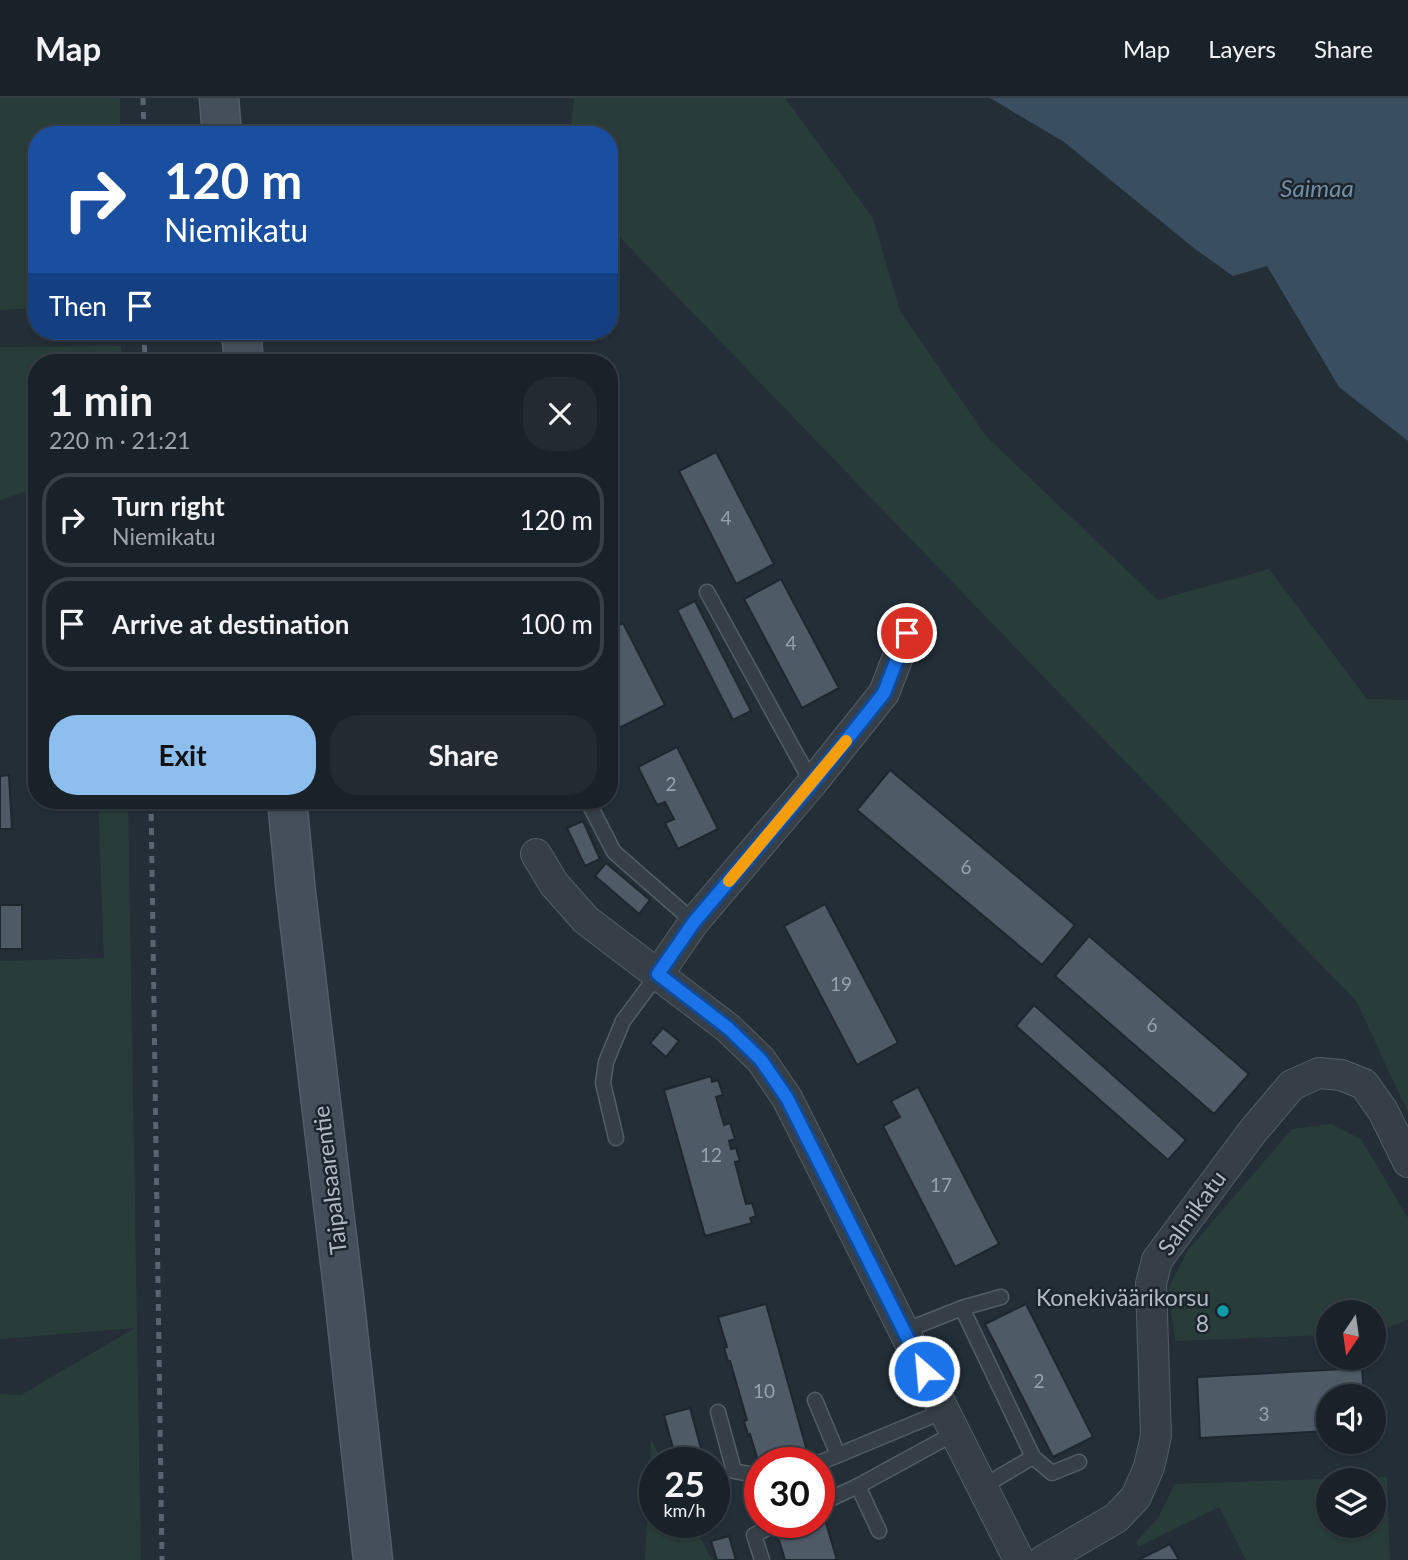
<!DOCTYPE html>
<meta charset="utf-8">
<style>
:root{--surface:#1a2229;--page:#232a31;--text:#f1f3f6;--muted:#9fa4a8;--line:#383f46;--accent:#8cbeee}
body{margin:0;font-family:Lato,sans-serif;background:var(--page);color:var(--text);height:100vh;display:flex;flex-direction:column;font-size:26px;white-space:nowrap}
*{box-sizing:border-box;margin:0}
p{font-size:23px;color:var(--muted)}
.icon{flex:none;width:38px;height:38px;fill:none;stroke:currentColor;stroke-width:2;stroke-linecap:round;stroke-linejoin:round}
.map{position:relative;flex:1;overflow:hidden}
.drawer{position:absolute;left:28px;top:256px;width:590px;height:455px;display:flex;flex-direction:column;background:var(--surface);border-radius:28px;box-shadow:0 2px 5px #0004,0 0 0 2px var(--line)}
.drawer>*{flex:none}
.guide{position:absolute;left:28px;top:28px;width:590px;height:214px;border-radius:28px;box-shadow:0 2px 5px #0004,0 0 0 2px var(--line);background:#1a4fa0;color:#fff;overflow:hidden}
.needle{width:46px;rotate:193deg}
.fabs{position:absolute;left:1316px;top:1202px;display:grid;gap:14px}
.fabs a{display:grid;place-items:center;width:70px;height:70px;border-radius:50%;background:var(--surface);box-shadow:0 2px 5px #0004,0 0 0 2px var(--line);font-size:35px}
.speed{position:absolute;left:639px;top:1349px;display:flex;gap:14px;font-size:35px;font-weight:700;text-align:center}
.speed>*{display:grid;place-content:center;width:91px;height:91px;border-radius:50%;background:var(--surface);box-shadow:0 2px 5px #0004,0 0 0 2px var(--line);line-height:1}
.speed small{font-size:18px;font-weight:400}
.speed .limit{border:10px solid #d22;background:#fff;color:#111}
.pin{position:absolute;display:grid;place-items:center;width:60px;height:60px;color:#fff;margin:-30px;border:4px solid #fff;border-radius:50%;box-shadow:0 2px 7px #0007}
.me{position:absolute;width:77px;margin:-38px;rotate:333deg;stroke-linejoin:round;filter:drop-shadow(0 0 5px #0008)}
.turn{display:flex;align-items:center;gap:24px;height:147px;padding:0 21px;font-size:32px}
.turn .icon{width:91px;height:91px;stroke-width:2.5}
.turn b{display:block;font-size:49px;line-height:60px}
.then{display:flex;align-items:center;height:66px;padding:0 21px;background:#0003;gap:14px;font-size:26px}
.round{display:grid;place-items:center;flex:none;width:74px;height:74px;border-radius:28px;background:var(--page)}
.summary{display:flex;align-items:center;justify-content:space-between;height:119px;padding:0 21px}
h1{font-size:42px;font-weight:700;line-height:52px}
.cta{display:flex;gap:14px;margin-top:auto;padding:14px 21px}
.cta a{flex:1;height:80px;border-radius:28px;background:var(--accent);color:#111;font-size:28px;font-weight:700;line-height:80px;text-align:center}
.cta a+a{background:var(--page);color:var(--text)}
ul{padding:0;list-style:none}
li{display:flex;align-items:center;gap:21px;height:94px;margin:0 14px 10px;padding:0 7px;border:4px solid var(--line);border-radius:28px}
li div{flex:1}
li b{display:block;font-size:26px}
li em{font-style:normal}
header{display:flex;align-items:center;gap:42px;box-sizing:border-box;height:98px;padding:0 35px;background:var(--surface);border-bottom:2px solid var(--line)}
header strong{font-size:33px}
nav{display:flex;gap:38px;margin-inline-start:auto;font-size:24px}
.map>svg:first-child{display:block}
.green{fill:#283c3a;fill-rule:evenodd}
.water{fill:#394e5f}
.building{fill:#4e5a65;stroke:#1e262e;stroke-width:2}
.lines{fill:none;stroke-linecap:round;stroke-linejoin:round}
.service-casing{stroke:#545d65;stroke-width:17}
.minor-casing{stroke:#545d65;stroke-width:32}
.secondary-casing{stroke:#545d65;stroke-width:41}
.service{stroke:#363f47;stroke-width:14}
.minor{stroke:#363f47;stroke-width:30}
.secondary{stroke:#454f5a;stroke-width:38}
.rail{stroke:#59646e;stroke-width:5;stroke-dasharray:7 7;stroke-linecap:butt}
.route-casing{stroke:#114b97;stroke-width:18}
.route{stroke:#1a73e8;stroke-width:12}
.slow{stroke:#f59e0b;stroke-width:12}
.culture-dot{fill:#0f9aa8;stroke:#1c242c;stroke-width:2.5}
.labels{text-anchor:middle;stroke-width:5;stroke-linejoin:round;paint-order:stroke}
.number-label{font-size:19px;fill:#98a2ac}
.street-label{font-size:23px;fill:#b1bac4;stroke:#1c242c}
.poi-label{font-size:23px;fill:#b1bac4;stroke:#1c242c;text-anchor:end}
.water-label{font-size:24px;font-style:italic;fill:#748fa5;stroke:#1c242c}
</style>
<header>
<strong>Map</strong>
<nav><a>Map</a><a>Layers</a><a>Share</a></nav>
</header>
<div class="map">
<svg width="1408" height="1462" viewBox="0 0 1408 1462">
<rect width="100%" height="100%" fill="#232e37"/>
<g class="green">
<path d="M 0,0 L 120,0 L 120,37 L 37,37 L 37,210 L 0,212 Z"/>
<path d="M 574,0 L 785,0 L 873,120 L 900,213 L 986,338 L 1158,502 L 1269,471 L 1367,601 L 1408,602 L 1408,1015 L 1357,904 L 609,128 L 609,37 L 570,37 Z"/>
<path d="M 121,248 L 121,264 L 37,264 L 37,390 L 0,402 L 0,249 Z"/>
<path d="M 98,702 L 128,702 L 141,1462 L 0,1462 L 0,1296 L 21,1297 L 135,1230 L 0,1241 L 0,863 L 104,860 Z"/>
<path d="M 1331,1026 L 1361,1041 L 1408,1120 L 1408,1222 L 1374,1235 L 1374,1214 L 1328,1214 L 1328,1237 L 1175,1243 L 1168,1192 L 1188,1152 L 1292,1031 Z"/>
<path d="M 651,1341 L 663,1365 L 654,1365 L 654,1424 L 693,1425 L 712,1462 L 645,1462 Z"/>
<path d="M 1387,1379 L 1390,1462 L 1246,1462 L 1219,1409 L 1138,1449 L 1136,1444 L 1158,1420 L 1175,1386 ZM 1374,1382 L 1374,1428 L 1328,1428 L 1328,1382 Z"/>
</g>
<path class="water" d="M 990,0 L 1408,0 L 1408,343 L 1339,289 L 1267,168 L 1233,178 L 1195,151 L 1064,44 Z"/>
<g class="building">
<path d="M 716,354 L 774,466 L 736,486 L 679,373 Z"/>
<path d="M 781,481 L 839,590 L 802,610 L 744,501 Z"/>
<path d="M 695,503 L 751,613 L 733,622 L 677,512 Z"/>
<path d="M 623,525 L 665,607 L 619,630 L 609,610 L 609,601 L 614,599 L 609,588 L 609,532 Z"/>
<path d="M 677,649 L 718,731 L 678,751 L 665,725 L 674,721 L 665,704 L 657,707 L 638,669 Z"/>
<path d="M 890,672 L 1075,827 L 1042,867 L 857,712 Z"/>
<path d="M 9,677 L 12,731 L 0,731 L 0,678 Z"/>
<path d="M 583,723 L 600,761 L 585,768 L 567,730 Z"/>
<path d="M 606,765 L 650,802 L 639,816 L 595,778 Z"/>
<path d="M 825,806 L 898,945 L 857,967 L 784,828 Z"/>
<rect x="0" y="807" width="22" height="44"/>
<path d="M 1089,838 L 1249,976 L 1214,1016 L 1055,878 Z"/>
<path d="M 1034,907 L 1186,1042 L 1168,1062 L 1016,928 Z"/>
<path d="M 663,930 L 679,943 L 666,959 L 650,945 Z"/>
<path d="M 711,978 L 712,984 L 718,982 L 723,997 L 716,999 L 724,1027 L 730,1025 L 735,1041 L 729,1043 L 731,1051 L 736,1050 L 740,1063 L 735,1064 L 746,1106 L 752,1105 L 756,1118 L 750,1120 L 752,1125 L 705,1138 L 664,992 Z"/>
<path d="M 918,989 L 999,1146 L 955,1169 L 883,1028 L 900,1019 L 891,1003 Z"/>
<path d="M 766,1206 L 807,1353 L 759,1366 L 750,1336 L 748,1337 L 744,1323 L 747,1322 L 730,1263 L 728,1263 L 724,1250 L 727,1249 L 718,1219 Z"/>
<path d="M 1026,1206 L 1093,1339 L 1053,1359 L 985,1226 Z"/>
<path d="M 1362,1270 L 1364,1298 L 1328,1298 L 1328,1333 L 1200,1340 L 1197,1279 Z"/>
<path d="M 690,1310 L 705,1365 L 677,1365 L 664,1317 Z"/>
<path d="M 826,1425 L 837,1462 L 785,1462 L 778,1439 Z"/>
<path d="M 729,1438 L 736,1462 L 717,1462 L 711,1443 Z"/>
<path d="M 1170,1446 L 1179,1462 L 1138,1462 Z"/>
</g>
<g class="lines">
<g class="service-casing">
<g id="service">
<path d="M 707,494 L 812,685"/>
<path d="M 587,702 L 614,754 L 694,824"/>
<path d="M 616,1040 L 603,985 L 606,964 L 623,923 L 658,876"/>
<path d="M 962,1210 L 1033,1359 L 1052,1375 L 1079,1364"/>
<path d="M 904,1233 L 962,1210 L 1001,1199"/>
<path d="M 815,1302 L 838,1357"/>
<path d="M 718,1314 L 734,1373 L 760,1378"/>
<path d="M 819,1365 L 944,1313"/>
<path d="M 858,1388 L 879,1433"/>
<path d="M 982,1389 L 1033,1359"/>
<path d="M 819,1406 L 858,1388 L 955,1335"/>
<path d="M 762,1462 L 754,1437 L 780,1424"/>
</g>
</g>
<g class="minor-casing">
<g id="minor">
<path d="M 536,756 L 554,786 L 586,822 L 728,930 L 761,962 L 787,1000 L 1019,1462"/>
<path d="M 658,876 L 694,824 L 812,685 L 884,595 L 907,535"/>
<path d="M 1044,1462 L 1116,1420 L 1136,1399 L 1149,1369 L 1156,1338 L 1151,1186 L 1157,1162 L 1253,1033 L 1292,987 L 1319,975 L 1341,977 L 1364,986 L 1383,1013 L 1408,1064"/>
</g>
</g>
<g class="secondary-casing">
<g id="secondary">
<path d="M 219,0 L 222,37"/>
<path d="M 241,233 L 244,264"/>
<path d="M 287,702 L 296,795 L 344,1198 L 373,1462"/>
</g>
</g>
<use href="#service" class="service"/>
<use href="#minor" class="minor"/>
<use href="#secondary" class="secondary"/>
<g class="rail">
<path d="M 143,0 L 144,37"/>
<path d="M 144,233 L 145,264"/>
<path d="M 151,702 L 162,1462"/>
</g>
</g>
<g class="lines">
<g class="route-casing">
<path id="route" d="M 907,535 L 884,595 L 812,685 L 694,824 L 658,876 L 728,930 L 761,962 L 787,1000 L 924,1273"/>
</g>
<use href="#route" class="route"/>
<path class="slow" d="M 729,783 L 846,643"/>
</g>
<circle class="culture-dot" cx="1223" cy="1213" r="7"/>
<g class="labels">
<g class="number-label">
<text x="726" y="427">4</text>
<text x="791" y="552">4</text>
<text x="671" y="693">2</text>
<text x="966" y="776">6</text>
<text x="841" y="893">19</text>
<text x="1152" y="934">6</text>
<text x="711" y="1064">12</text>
<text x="941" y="1094">17</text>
<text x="1039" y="1290">2</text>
<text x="764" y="1300">10</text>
<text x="1264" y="1323">3</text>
</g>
<g class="street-label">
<text transform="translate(330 1082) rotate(-97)" y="8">Taipalsaarentie</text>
<text transform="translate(1192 1115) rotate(-54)" y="8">Salmikatu</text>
</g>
<g class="poi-label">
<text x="1209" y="1208">Konekiväärikorsu<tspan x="1209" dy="26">8</tspan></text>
</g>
<g class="water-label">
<text x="1317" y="99">Saimaa</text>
</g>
</g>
</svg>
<div class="fabs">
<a><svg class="needle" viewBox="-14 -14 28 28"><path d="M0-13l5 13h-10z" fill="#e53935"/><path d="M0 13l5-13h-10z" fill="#9fa4a8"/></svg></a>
<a><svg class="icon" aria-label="sound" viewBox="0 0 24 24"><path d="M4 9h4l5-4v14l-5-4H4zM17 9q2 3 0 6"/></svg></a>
<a><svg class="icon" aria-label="layers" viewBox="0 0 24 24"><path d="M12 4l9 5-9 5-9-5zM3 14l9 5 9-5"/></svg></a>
</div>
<div class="speed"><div>25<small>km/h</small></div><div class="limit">30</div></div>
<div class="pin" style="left:907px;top:535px;background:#d93025"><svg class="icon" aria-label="arrive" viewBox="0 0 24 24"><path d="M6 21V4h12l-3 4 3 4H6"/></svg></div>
<svg class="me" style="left:924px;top:1273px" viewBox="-20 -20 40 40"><circle r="17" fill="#1a73e8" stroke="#fff" stroke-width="3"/><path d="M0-11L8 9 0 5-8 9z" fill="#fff"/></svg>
<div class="guide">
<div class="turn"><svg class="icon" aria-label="right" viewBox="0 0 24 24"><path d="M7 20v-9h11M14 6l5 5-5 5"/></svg><div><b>120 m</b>Niemikatu</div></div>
<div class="then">Then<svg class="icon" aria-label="arrive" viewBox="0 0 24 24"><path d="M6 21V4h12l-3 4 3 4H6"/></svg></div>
</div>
<section class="drawer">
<div class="summary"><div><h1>1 min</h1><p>220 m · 21:21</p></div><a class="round"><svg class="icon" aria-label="close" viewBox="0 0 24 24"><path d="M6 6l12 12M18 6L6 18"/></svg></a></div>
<ul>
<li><svg class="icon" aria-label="right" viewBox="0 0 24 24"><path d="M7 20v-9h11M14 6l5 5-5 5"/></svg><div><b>Turn right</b><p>Niemikatu</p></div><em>120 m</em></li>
<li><svg class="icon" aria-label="arrive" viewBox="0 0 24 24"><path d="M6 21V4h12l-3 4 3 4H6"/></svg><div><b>Arrive at destination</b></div><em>100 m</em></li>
</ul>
<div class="cta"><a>Exit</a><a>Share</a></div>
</section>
</div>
